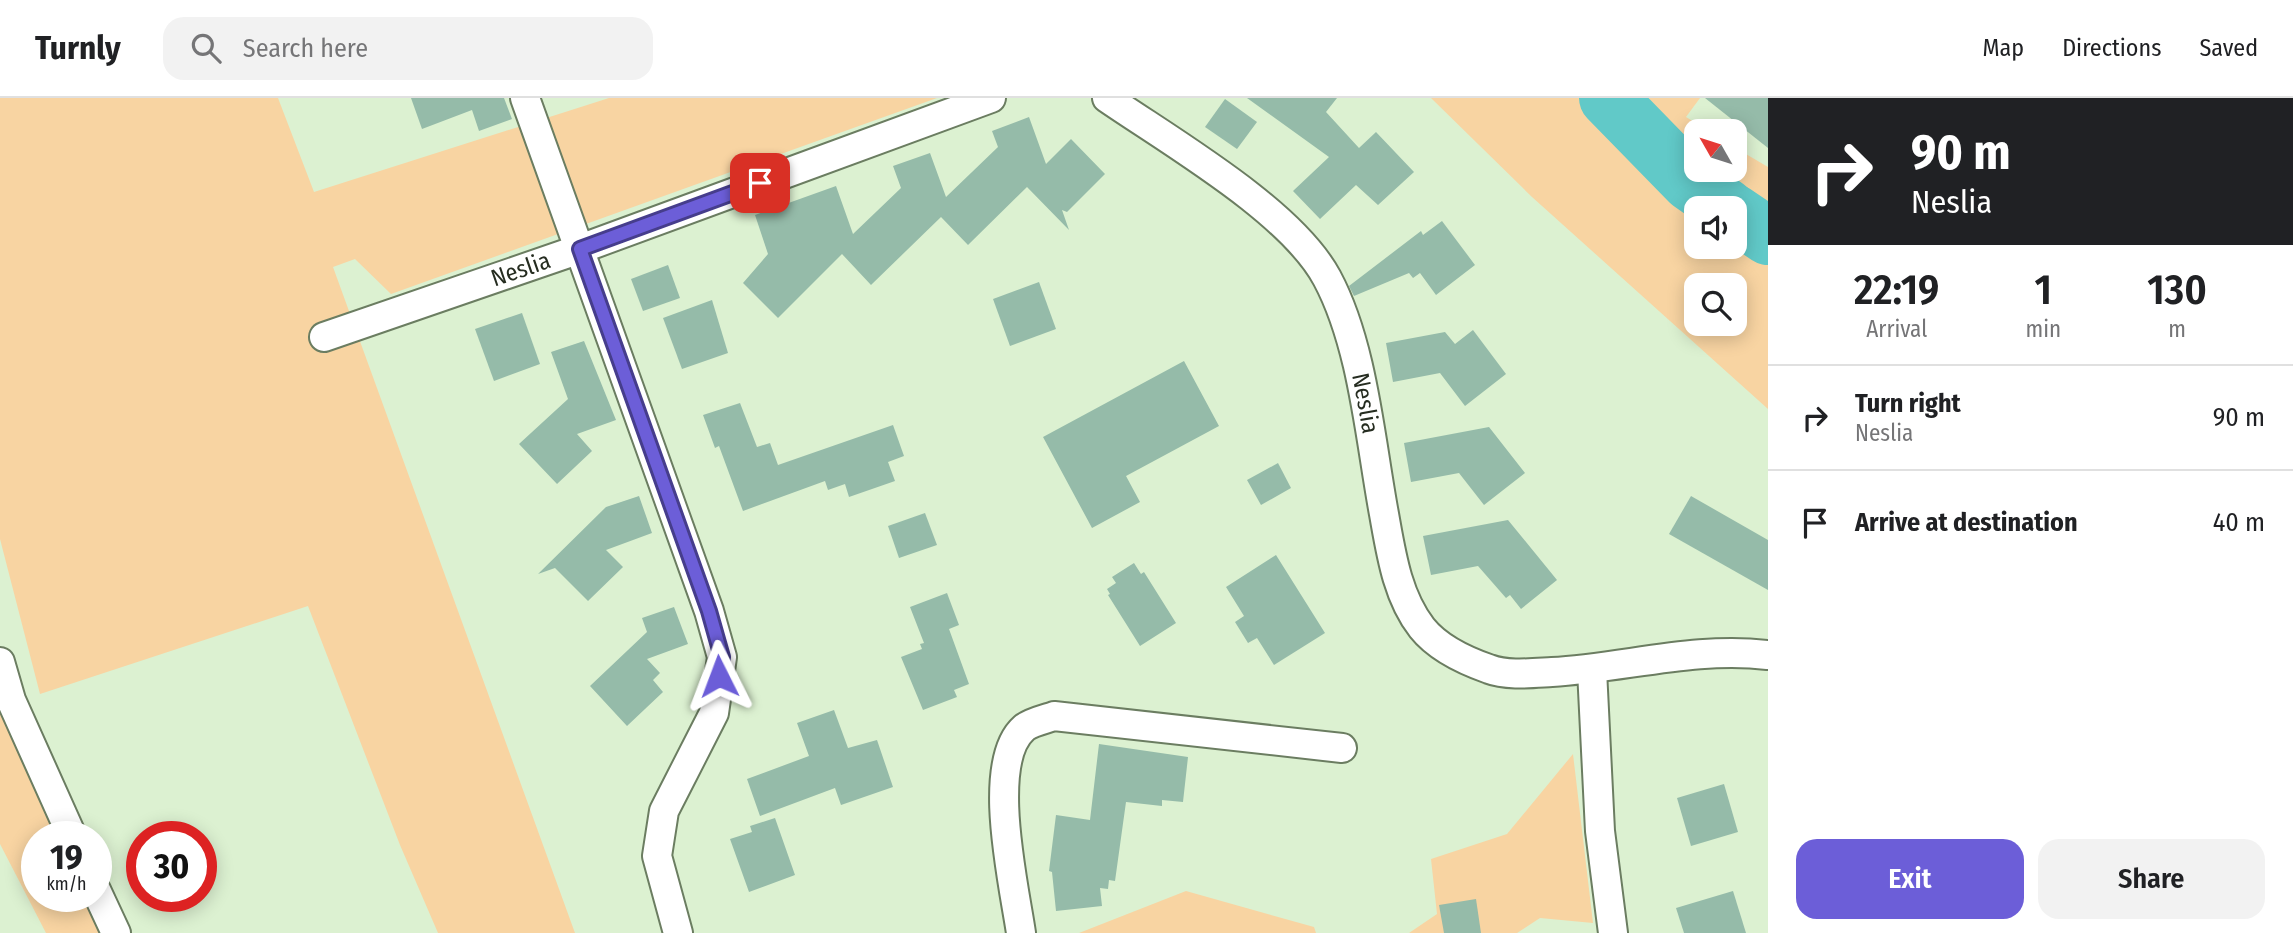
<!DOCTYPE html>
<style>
:root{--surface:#fff;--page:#f2f2f2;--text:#202124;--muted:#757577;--line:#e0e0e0;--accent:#6c5ed8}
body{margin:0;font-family:"Fira Sans Condensed",sans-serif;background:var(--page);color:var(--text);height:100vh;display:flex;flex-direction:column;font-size:26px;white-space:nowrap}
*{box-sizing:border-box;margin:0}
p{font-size:23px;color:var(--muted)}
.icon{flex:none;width:38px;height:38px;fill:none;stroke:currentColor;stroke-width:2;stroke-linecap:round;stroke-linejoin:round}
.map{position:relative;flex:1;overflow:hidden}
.details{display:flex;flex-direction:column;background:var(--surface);width:525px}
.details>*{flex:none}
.hud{background:#202124;color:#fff;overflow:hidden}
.needle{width:46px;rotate:309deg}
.fabs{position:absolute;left:1684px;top:21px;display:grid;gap:14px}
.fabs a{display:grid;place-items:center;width:63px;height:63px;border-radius:14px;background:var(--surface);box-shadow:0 4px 18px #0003;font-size:35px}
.speed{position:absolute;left:21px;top:723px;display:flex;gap:14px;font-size:35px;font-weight:700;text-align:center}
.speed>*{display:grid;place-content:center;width:91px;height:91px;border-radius:50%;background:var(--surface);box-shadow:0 4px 18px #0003;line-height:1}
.speed small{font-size:18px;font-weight:400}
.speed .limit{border:10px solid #d22;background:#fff;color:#111}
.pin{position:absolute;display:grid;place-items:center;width:60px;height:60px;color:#fff;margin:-30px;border-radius:14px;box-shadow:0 4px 10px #0006}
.me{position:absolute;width:77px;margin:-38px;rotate:357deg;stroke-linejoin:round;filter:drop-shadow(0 0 5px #0008)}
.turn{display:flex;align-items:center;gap:24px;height:147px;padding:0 28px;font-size:32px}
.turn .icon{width:91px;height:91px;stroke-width:2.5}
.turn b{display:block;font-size:49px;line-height:60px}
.eta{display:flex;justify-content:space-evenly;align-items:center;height:119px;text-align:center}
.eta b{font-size:42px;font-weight:600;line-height:49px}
.cta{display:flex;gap:14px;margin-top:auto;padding:14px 28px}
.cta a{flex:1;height:80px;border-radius:21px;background:var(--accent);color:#fff;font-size:28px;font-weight:600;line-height:80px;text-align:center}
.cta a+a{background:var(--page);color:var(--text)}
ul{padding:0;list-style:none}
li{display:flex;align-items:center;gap:21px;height:105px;padding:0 28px;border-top:2px solid var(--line)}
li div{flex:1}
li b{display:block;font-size:26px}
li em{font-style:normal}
header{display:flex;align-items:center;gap:42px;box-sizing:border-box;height:98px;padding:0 35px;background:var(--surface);border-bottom:2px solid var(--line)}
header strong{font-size:33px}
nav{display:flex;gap:38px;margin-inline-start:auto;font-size:24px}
.search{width:490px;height:63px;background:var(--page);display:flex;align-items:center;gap:18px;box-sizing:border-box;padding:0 24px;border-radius:21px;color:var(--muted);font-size:26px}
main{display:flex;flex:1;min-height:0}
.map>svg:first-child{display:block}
.green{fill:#f8d4a2;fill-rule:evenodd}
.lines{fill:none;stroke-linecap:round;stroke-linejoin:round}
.river{stroke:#61c9c8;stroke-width:58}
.building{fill:#95bba9}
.minor-casing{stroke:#6b7d61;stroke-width:32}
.minor{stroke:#fff;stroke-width:28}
.route-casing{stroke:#463d8c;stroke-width:18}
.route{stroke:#6c5ed8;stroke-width:12}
.labels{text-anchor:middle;stroke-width:6;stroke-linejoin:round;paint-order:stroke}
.street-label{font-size:24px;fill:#252c20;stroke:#fff}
</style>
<header>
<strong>Turnly</strong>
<div class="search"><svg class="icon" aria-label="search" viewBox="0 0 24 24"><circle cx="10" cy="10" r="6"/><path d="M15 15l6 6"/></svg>Search here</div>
<nav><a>Map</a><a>Directions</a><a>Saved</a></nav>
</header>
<main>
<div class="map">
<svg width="1768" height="835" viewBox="0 0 1768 835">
<rect width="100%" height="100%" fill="#dcf1d1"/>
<g class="green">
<path d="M 0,0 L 278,0 L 314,94 L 609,0 L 937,0 L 391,196 L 355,161 L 333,169 L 575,835 L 438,835 L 400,747 L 308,508 L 40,596 L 0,441 Z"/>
<path d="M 1431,0 L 1700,0 L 1686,19 L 1709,33 L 1696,33 L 1696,72 L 1734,72 L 1734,49 L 1768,69 L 1768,311 L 1532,99 ZM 1734,110 L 1734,149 L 1696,149 L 1696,110 ZM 1696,187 L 1734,187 L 1734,226 L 1696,226 Z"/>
<path d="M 0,602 L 15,649 L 62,738 L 37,738 L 37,798 L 94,798 L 113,835 L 46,835 L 0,746 Z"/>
<path d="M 1573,656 L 1593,825 L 1540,820 L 1517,835 L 1409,835 L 1437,816 L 1431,761 L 1507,736 Z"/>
<path d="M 1186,793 L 1314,829 L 1316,835 L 1079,835 Z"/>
</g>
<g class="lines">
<g class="river">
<path d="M 1608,0 L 1690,84 L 1727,110"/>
<path d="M 1734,115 L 1768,138"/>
</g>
</g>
<g class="building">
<path d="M 411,0 L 504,0 L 512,21 L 479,33 L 472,12 L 422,31 Z"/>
<path d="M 1247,0 L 1337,0 L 1326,14 L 1359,50 L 1376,34 L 1414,74 L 1378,107 L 1356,87 L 1320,121 L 1293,93 L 1329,59 Z"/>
<path d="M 1705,0 L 1768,0 L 1768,50 Z"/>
<path d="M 1225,1 L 1257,24 L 1237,51 L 1205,29 Z"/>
<path d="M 1029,19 L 1046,66 L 1071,41 L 1105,76 L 1067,114 L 1062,112 L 1069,132 L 1027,89 L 968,147 L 941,119 L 871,187 L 842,156 L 778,220 L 743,185 L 768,156 L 755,117 L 836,88 L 853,136 L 901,90 L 893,68 L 930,55 L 946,99 L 998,49 L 992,33 Z"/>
<path d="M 1442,123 L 1475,167 L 1436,197 L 1420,175 L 1413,180 L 1409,175 L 1354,198 L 1349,188 L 1421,133 L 1423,137 Z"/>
<path d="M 668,167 L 680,200 L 643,213 L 631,181 Z"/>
<path d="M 1039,184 L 1056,231 L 1010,248 L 993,201 Z"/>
<path d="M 712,202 L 728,255 L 682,271 L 663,220 Z"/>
<path d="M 522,215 L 540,266 L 494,283 L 475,231 Z"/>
<path d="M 1473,232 L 1506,276 L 1465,308 L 1440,275 L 1393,284 L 1386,245 L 1445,234 L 1455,246 Z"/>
<path d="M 584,243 L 616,322 L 577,336 L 592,353 L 557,386 L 519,346 L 568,301 L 551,254 Z"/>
<path d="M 1184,263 L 1219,328 L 1126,378 L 1140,404 L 1092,430 L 1043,339 Z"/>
<path d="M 740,305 L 757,349 L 770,345 L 778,367 L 893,327 L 904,358 L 888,364 L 895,383 L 849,399 L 845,386 L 828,392 L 825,383 L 743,413 L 719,348 L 715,350 L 703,317 Z"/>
<path d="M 1489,329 L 1525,375 L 1484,407 L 1459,375 L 1411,384 L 1404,345 Z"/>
<path d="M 1278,365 L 1291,390 L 1261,407 L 1247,382 Z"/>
<path d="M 639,398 L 652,435 L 606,452 L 623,469 L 588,503 L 555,470 L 538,476 L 606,409 Z"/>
<path d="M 1691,398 L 1768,442 L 1768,492 L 1669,436 Z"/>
<path d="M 925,415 L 937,447 L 899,460 L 888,428 Z"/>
<path d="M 1508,422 L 1557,482 L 1521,511 L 1510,497 L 1506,500 L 1478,468 L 1431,477 L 1423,438 Z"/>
<path d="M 1276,457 L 1325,535 L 1274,567 L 1257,540 L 1248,545 L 1235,524 L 1244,518 L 1226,489 Z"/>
<path d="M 1134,465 L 1141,476 L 1144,474 L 1176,525 L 1140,548 L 1108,497 L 1110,496 L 1107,491 L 1116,485 L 1112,479 Z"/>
<path d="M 947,495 L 959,527 L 949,531 L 969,586 L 954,592 L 957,599 L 923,612 L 901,559 L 922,551 L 920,546 L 924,545 L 910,509 Z"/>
<path d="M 674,509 L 688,546 L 647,561 L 660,575 L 653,582 L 663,594 L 627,628 L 590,588 L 647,534 L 642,520 Z"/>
<path d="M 834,612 L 848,650 L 877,642 L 893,689 L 841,707 L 835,690 L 760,718 L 747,681 L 809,658 L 797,625 Z"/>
<path d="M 1099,646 L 1188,659 L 1183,704 L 1162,702 L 1162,708 L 1126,704 L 1115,783 L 1109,782 L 1108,791 L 1100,790 L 1102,808 L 1056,813 L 1052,774 L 1049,773 L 1056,717 L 1090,722 Z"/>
<path d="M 1724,686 L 1738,734 L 1691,748 L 1677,700 Z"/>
<path d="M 775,720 L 795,777 L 749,794 L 730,741 L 752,734 L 750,728 Z"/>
<path d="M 1733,793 L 1746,835 L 1684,835 L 1676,810 Z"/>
<path d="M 1476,801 L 1481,835 L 1444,835 L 1439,807 Z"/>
</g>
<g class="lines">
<g class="minor-casing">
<g id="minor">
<path d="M 525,0 L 709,513 L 722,559 L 714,615 L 664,713 L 657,758 L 678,835"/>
<path id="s1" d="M 1107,0 C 1171,44 1291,113 1327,180 C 1363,247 1370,341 1384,416 C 1391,455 1397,498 1422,530 C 1438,550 1466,563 1489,571 C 1507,578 1533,575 1552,574 C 1624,570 1696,548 1768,557"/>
<path id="s2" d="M 324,239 L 580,151 L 991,0"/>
<path d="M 0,564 L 11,602 L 72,738"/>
<path d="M 1592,572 L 1600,733 L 1613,835"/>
<path d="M 96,792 L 116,835"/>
<path d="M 1021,835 C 1014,787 985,664 1024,630 C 1031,624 1046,621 1054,618 L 1342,650"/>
</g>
</g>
<use href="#minor" class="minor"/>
</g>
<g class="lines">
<g class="route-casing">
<path id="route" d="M 719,578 L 722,559 L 709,513 L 580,151 L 760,85"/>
</g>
<use href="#route" class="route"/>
</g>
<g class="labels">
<g class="street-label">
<text dy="8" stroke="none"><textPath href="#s2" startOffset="208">Neslia</textPath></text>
<text dy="8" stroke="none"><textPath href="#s1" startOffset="418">Neslia</textPath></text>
</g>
</g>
</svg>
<div class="fabs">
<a><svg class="needle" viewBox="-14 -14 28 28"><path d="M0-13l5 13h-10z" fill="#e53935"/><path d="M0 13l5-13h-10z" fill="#757577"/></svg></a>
<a><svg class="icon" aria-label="sound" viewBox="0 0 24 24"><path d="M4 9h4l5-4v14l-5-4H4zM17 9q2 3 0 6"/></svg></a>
<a><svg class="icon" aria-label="search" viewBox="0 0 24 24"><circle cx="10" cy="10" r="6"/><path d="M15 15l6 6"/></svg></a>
</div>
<div class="speed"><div>19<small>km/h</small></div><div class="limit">30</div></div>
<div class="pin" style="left:760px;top:85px;background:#d93025"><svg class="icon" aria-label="arrive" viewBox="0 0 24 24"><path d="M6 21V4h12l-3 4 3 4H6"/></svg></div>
<svg class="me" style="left:719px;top:578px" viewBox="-20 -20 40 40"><path d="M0-17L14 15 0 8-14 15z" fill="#6c5ed8" stroke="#fff" stroke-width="4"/></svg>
</div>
<section class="details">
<div class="hud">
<div class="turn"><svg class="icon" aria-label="right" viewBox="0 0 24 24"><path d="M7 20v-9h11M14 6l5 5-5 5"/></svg><div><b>90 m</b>Neslia</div></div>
</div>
<div class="eta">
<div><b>22:19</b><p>Arrival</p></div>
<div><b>1</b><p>min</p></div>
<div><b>130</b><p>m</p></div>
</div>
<ul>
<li><svg class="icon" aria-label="right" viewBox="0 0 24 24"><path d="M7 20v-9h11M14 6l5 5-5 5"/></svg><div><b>Turn right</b><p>Neslia</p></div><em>90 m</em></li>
<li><svg class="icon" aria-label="arrive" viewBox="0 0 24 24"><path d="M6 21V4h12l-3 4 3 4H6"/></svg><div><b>Arrive at destination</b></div><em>40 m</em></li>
</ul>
<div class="cta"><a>Exit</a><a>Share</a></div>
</section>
</main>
